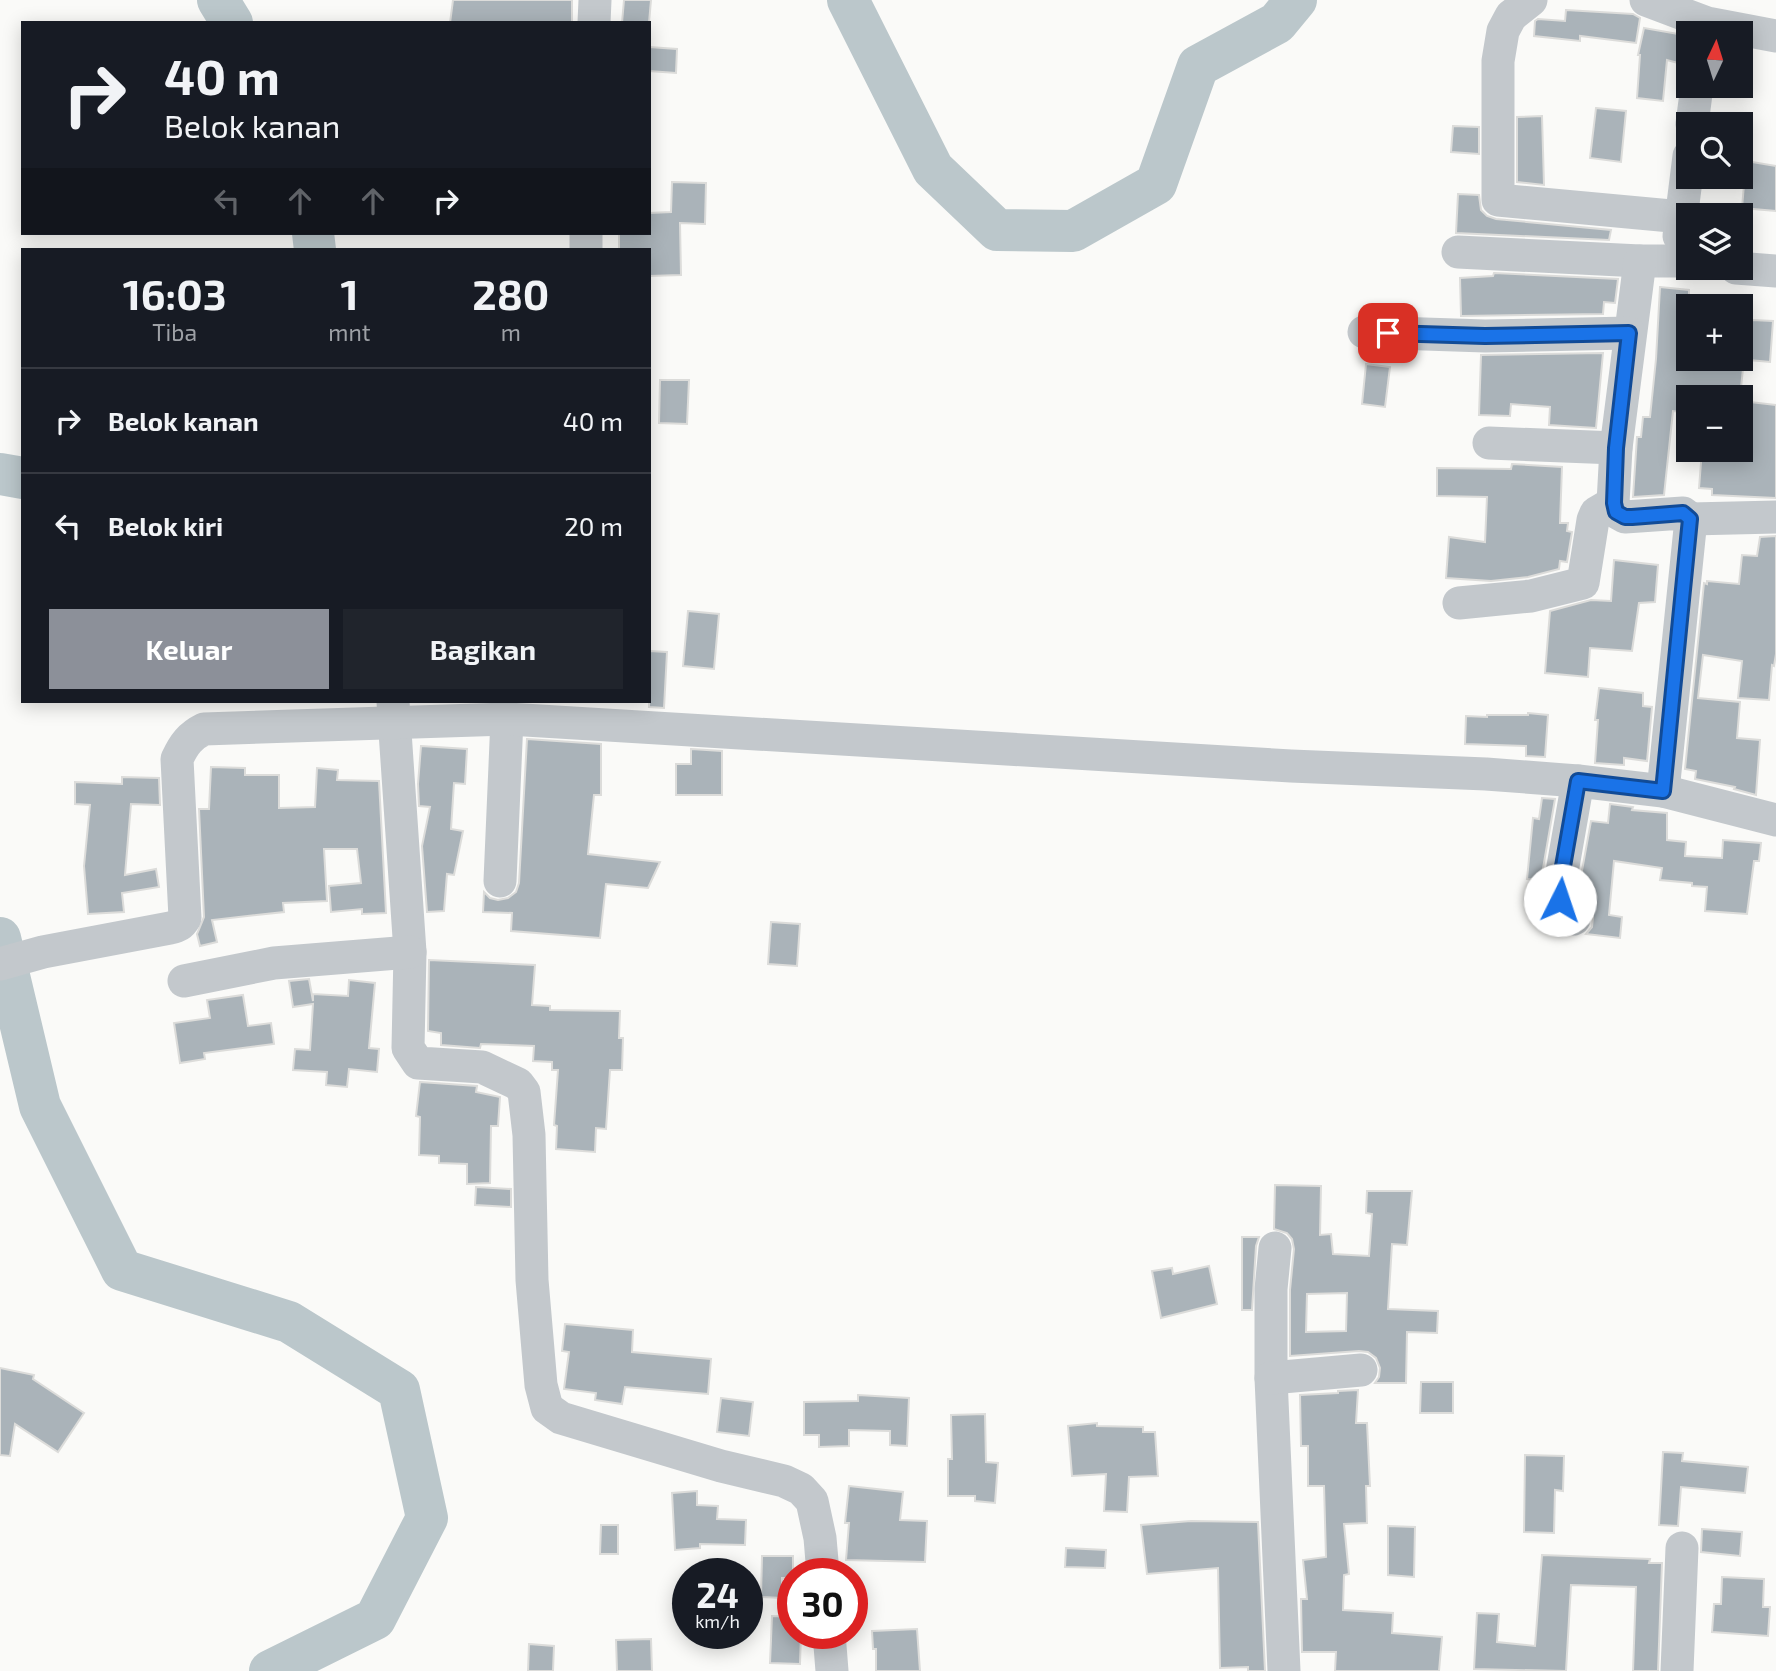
<!DOCTYPE html>
<html lang="id">
<meta charset="utf-8">
<style>
:root{--surface:#171b24;--page:#20242c;--text:#f1f3f6;--muted:#9ea1a6;--line:#363941;--accent:#8c9099}
body{margin:0;font-family:"Exo 2",sans-serif;background:var(--page);color:var(--text);height:100vh;display:flex;flex-direction:column;font-size:26px;white-space:nowrap}
*{box-sizing:border-box;margin:0}
p{font-size:23px;color:var(--muted)}
.icon{flex:none;width:38px;height:38px;fill:none;stroke:currentColor;stroke-width:2;stroke-linecap:round;stroke-linejoin:round}
.map{position:relative;flex:1;overflow:hidden}
.panel{position:absolute;left:21px;top:248px;width:630px;height:455px;display:flex;flex-direction:column;background:var(--surface);border-radius:0px;box-shadow:0 4px 18px #0003}
.panel>*{flex:none}
.guide{position:absolute;left:21px;top:21px;width:630px;height:214px;border-radius:0px;box-shadow:0 4px 18px #0003;background:#171b24;color:var(--text);overflow:hidden}
.needle{width:46px;rotate:4deg}
.tools{position:absolute;left:1676px;top:21px;display:grid;gap:14px}
.tools a{display:grid;place-items:center;width:77px;height:77px;border-radius:0px;background:var(--surface);box-shadow:0 4px 18px #0003;font-size:35px}
.speed{position:absolute;left:672px;top:1558px;display:flex;gap:14px;font-size:35px;font-weight:700;text-align:center}
.speed>*{display:grid;place-content:center;width:91px;height:91px;border-radius:50%;background:var(--surface);box-shadow:0 4px 18px #0003;line-height:1}
.speed small{font-size:18px;font-weight:400}
.speed .limit{border:10px solid #d22;background:#fff;color:#111}
.pin{position:absolute;display:grid;place-items:center;width:60px;height:60px;color:#fff;margin:-30px;border-radius:14px;box-shadow:0 4px 10px #0006}
.me{position:absolute;width:77px;margin:-38px;rotate:4deg;stroke-linejoin:round;filter:drop-shadow(0 0 5px #0008)}
.turn{display:flex;align-items:center;gap:24px;height:147px;padding:0 28px;font-size:32px}
.turn .icon{width:91px;height:91px;stroke-width:2.5}
.turn b{display:block;font-size:49px;line-height:60px}
.lanes{display:flex;align-items:center;height:66px;padding:0 28px;background:#0003;justify-content:center;gap:35px;direction:ltr}
.lanes .off{opacity:.35}
.eta{display:flex;justify-content:space-evenly;align-items:center;height:119px;text-align:center}
.eta b{font-size:42px;font-weight:700;line-height:49px}
.button{display:flex;gap:14px;margin-top:auto;padding:14px 28px}
.button a{flex:1;height:80px;border-radius:0px;background:var(--accent);color:#fff;font-size:28px;font-weight:700;line-height:80px;text-align:center}
.button a+a{background:var(--page);color:var(--text)}
ul{padding:0;list-style:none}
li{display:flex;align-items:center;gap:21px;height:105px;padding:0 28px;border-top:2px solid var(--line)}
li div{flex:1}
li b{display:block;font-size:26px}
li em{font-style:normal}
.map>svg:first-child{display:block}
.lines{fill:none;stroke-linecap:round;stroke-linejoin:round}
.river{stroke:#bbc7cb;stroke-width:42}
.building{fill:#aab3b9;stroke:#dcdcda;stroke-width:2;fill-rule:evenodd}
.minor{stroke:#c3c8cc;stroke-width:33}
.route-casing{stroke:#114b97;stroke-width:18}
.route{stroke:#1a73e8;stroke-width:12}
</style>
<div class="map">
<svg width="1776" height="1671" viewBox="0 0 1776 1671">
<rect width="100%" height="100%" fill="#fafaf8"/>
<g class="lines">
<g class="river">
<path d="M 218,0 L 232,23"/>
<path d="M 848,0 L 933,169 L 997,230 L 1073,231 L 1156,184 L 1198,66 L 1277,23 L 1296,0"/>
<path d="M 313,233 L 315,250"/>
<path d="M 0,474 L 23,478"/>
<path d="M 0,938 L 40,1106 L 122,1270 L 289,1322 L 399,1390 L 427,1518 L 375,1619 L 270,1671"/>
</g>
</g>
<g class="building">
<path d="M 453,0 L 572,0 L 572,23 L 450,23 Z"/>
<path d="M 624,0 L 651,0 L 649,23 L 622,23 Z"/>
<path d="M 1566,10 L 1633,14 L 1640,18 L 1636,43 L 1580,36 L 1580,41 L 1534,36 L 1535,21 L 1538,19 L 1565,21 Z"/>
<path d="M 1644,28 L 1684,35 L 1678,63 L 1667,60 L 1663,101 L 1637,98 L 1640,55 L 1638,55 Z"/>
<path d="M 649,47 L 677,49 L 676,73 L 649,71 Z"/>
<path d="M 1596,108 L 1626,111 L 1621,162 L 1590,158 Z"/>
<path d="M 1542,116 L 1544,185 L 1517,182 L 1517,117 Z"/>
<path d="M 1453,126 L 1479,127 L 1479,154 L 1451,152 Z"/>
<path d="M 1746,161 L 1776,166 L 1776,211 L 1742,208 Z"/>
<path d="M 672,182 L 706,183 L 705,224 L 680,223 L 681,275 L 649,276 L 649,250 L 619,250 L 619,233 L 649,233 L 649,213 L 671,212 Z"/>
<path d="M 1458,194 L 1479,195 L 1481,210 L 1487,216 L 1496,219 L 1611,230 L 1609,240 L 1456,233 Z"/>
<path d="M 1494,273 L 1618,279 L 1615,303 L 1604,302 L 1603,314 L 1461,316 L 1460,278 L 1493,276 Z"/>
<path d="M 1660,287 L 1689,290 L 1689,359 L 1744,359 L 1740,397 L 1689,397 L 1689,413 L 1673,411 L 1664,495 L 1633,497 L 1637,437 L 1641,437 L 1643,417 L 1650,417 L 1656,359 Z"/>
<path d="M 1752,320 L 1773,321 L 1770,362 L 1749,360 Z"/>
<path d="M 1603,353 L 1596,428 L 1549,425 L 1550,407 L 1511,404 L 1510,416 L 1479,415 L 1481,355 Z"/>
<path d="M 1366,364 L 1390,367 L 1385,407 L 1362,404 Z"/>
<path d="M 660,380 L 689,380 L 687,424 L 659,423 Z"/>
<path d="M 1741,401 L 1776,405 L 1776,498 L 1712,495 L 1712,489 L 1699,488 L 1702,450 L 1741,450 Z"/>
<path d="M 1512,464 L 1562,467 L 1560,523 L 1568,523 L 1567,531 L 1572,532 L 1567,562 L 1560,561 L 1559,569 L 1528,577 L 1491,581 L 1446,578 L 1449,537 L 1485,542 L 1487,497 L 1437,496 L 1437,468 L 1511,469 Z"/>
<path d="M 1776,536 L 1776,654 L 1774,666 L 1772,665 L 1769,700 L 1738,698 L 1742,661 L 1703,655 L 1698,698 L 1740,702 L 1737,738 L 1760,740 L 1756,795 L 1734,789 L 1735,787 L 1695,779 L 1696,771 L 1685,769 L 1704,583 L 1707,584 L 1707,581 L 1739,584 L 1742,555 L 1757,556 L 1760,537 Z"/>
<path d="M 1614,560 L 1658,565 L 1655,602 L 1639,603 L 1632,651 L 1590,648 L 1588,677 L 1545,673 L 1550,611 L 1591,600 L 1611,601 Z"/>
<path d="M 688,611 L 719,614 L 714,669 L 683,666 Z"/>
<path d="M 649,651 L 667,652 L 664,708 L 649,707 Z"/>
<path d="M 1599,688 L 1643,693 L 1643,706 L 1652,707 L 1647,761 L 1624,758 L 1624,765 L 1595,763 L 1598,720 L 1595,720 Z"/>
<path d="M 1528,713 L 1548,715 L 1545,757 L 1526,756 L 1526,746 L 1465,744 L 1466,716 L 1487,717 L 1487,715 L 1528,715 Z"/>
<path d="M 527,739 L 601,744 L 601,795 L 594,795 L 588,854 L 660,862 L 648,888 L 606,884 L 600,938 L 511,931 L 512,913 L 483,912 L 484,892 L 490,898 L 498,900 L 508,898 L 516,892 L 519,883 Z"/>
<path d="M 421,746 L 467,749 L 465,784 L 454,783 L 451,829 L 463,831 L 454,875 L 447,874 L 444,911 L 427,912 L 422,846 L 430,807 L 419,806 L 418,784 Z"/>
<path d="M 691,749 L 722,751 L 722,795 L 676,795 L 676,764 L 691,764 Z"/>
<path d="M 211,767 L 245,768 L 245,775 L 279,775 L 279,808 L 315,807 L 317,768 L 338,770 L 337,780 L 379,781 L 386,913 L 362,914 L 362,909 L 331,912 L 329,886 L 361,883 L 357,849 L 324,849 L 327,901 L 283,903 L 284,912 L 212,920 L 217,942 L 200,946 L 197,934 L 204,917 L 199,809 L 209,809 Z"/>
<path d="M 122,777 L 159,778 L 160,805 L 131,804 L 125,875 L 156,869 L 159,887 L 122,893 L 124,912 L 88,914 L 84,866 L 90,805 L 75,804 L 75,782 L 122,784 Z"/>
<path d="M 1542,798 L 1555,799 L 1541,880 L 1527,879 L 1533,818 L 1539,819 Z"/>
<path d="M 1610,804 L 1633,807 L 1632,810 L 1667,813 L 1667,840 L 1686,842 L 1685,856 L 1722,858 L 1723,840 L 1761,843 L 1759,861 L 1754,861 L 1747,914 L 1705,911 L 1707,887 L 1692,886 L 1692,883 L 1660,880 L 1662,868 L 1614,861 L 1609,915 L 1622,917 L 1620,938 L 1586,934 L 1592,927 L 1593,917 L 1586,903 L 1588,888 L 1579,887 L 1591,821 L 1608,823 Z"/>
<path d="M 771,922 L 800,924 L 797,966 L 768,964 Z"/>
<path d="M 429,960 L 535,965 L 532,1005 L 550,1006 L 550,1010 L 620,1011 L 619,1038 L 623,1038 L 622,1070 L 610,1070 L 606,1129 L 596,1128 L 595,1152 L 556,1149 L 557,1126 L 554,1125 L 558,1070 L 552,1070 L 552,1062 L 533,1061 L 534,1046 L 481,1044 L 480,1048 L 441,1045 L 441,1033 L 428,1031 Z"/>
<path d="M 309,979 L 313,1001 L 313,994 L 348,996 L 349,980 L 375,983 L 369,1048 L 379,1049 L 377,1072 L 349,1069 L 347,1087 L 326,1085 L 327,1072 L 293,1070 L 295,1049 L 310,1050 L 313,1004 L 293,1007 L 289,981 Z"/>
<path d="M 243,995 L 248,1026 L 271,1023 L 274,1044 L 204,1053 L 205,1059 L 180,1063 L 174,1023 L 210,1018 L 207,1000 Z"/>
<path d="M 420,1082 L 477,1086 L 476,1092 L 500,1097 L 498,1126 L 491,1126 L 490,1183 L 467,1184 L 467,1164 L 439,1163 L 439,1156 L 419,1155 L 420,1117 L 416,1116 Z"/>
<path d="M 1275,1185 L 1321,1186 L 1320,1235 L 1331,1234 L 1333,1254 L 1369,1256 L 1372,1214 L 1366,1213 L 1367,1191 L 1412,1191 L 1407,1245 L 1392,1244 L 1388,1309 L 1438,1311 L 1437,1333 L 1407,1332 L 1406,1383 L 1375,1383 L 1379,1377 L 1380,1368 L 1376,1358 L 1368,1352 L 1359,1351 L 1290,1356 L 1290,1290 L 1294,1249 L 1292,1239 L 1287,1233 L 1274,1229 ZM 1347,1293 L 1346,1331 L 1306,1332 L 1307,1294 Z"/>
<path d="M 476,1187 L 511,1189 L 511,1207 L 475,1205 Z"/>
<path d="M 1242,1237 L 1259,1237 L 1256,1246 L 1252,1310 L 1242,1310 Z"/>
<path d="M 1209,1266 L 1217,1304 L 1161,1318 L 1152,1271 L 1172,1268 L 1173,1274 Z"/>
<path d="M 565,1324 L 633,1330 L 632,1352 L 711,1359 L 708,1394 L 625,1387 L 622,1404 L 595,1400 L 596,1393 L 564,1389 L 569,1352 L 562,1351 Z"/>
<path d="M 0,1368 L 34,1375 L 33,1379 L 84,1413 L 58,1452 L 15,1424 L 10,1456 L 0,1455 Z"/>
<path d="M 1421,1382 L 1453,1382 L 1453,1413 L 1420,1413 Z"/>
<path d="M 1358,1390 L 1356,1423 L 1367,1423 L 1370,1486 L 1366,1486 L 1367,1523 L 1344,1524 L 1349,1574 L 1344,1575 L 1343,1610 L 1393,1613 L 1392,1633 L 1442,1637 L 1439,1671 L 1335,1671 L 1336,1652 L 1302,1652 L 1301,1599 L 1307,1599 L 1303,1560 L 1326,1557 L 1324,1486 L 1308,1486 L 1308,1446 L 1301,1446 L 1300,1395 L 1338,1393 L 1338,1391 Z"/>
<path d="M 858,1395 L 909,1398 L 907,1446 L 890,1445 L 890,1431 L 849,1430 L 849,1446 L 819,1447 L 819,1435 L 804,1435 L 804,1402 L 858,1401 Z"/>
<path d="M 721,1398 L 753,1402 L 749,1436 L 717,1432 Z"/>
<path d="M 985,1414 L 986,1462 L 998,1463 L 995,1503 L 975,1501 L 975,1496 L 948,1496 L 948,1459 L 952,1459 L 951,1415 Z"/>
<path d="M 1097,1423 L 1097,1426 L 1143,1427 L 1143,1432 L 1155,1432 L 1158,1476 L 1129,1477 L 1127,1512 L 1104,1511 L 1106,1474 L 1072,1476 L 1068,1426 Z"/>
<path d="M 1663,1452 L 1683,1453 L 1682,1461 L 1748,1467 L 1745,1493 L 1681,1487 L 1678,1526 L 1659,1525 Z"/>
<path d="M 1525,1455 L 1564,1456 L 1563,1491 L 1555,1490 L 1554,1533 L 1524,1532 Z"/>
<path d="M 849,1486 L 903,1492 L 900,1520 L 927,1521 L 925,1562 L 846,1560 L 849,1523 L 845,1523 Z"/>
<path d="M 697,1491 L 697,1505 L 718,1506 L 717,1519 L 746,1520 L 745,1545 L 700,1544 L 700,1548 L 675,1550 L 672,1493 Z"/>
<path d="M 1191,1521 L 1258,1522 L 1265,1671 L 1248,1671 L 1248,1667 L 1220,1668 L 1218,1568 L 1147,1574 L 1141,1525 Z"/>
<path d="M 601,1525 L 618,1525 L 618,1554 L 600,1554 Z"/>
<path d="M 1388,1526 L 1415,1527 L 1414,1577 L 1388,1575 Z"/>
<path d="M 1702,1529 L 1742,1532 L 1740,1556 L 1701,1552 Z"/>
<path d="M 1066,1548 L 1106,1550 L 1105,1568 L 1065,1567 Z"/>
<path d="M 1542,1555 L 1650,1559 L 1649,1563 L 1662,1563 L 1658,1671 L 1633,1671 L 1636,1587 L 1571,1585 L 1566,1671 L 1474,1669 L 1477,1613 L 1499,1614 L 1497,1642 L 1535,1646 Z"/>
<path d="M 762,1556 L 793,1556 L 793,1578 L 782,1578 L 782,1598 L 761,1597 Z"/>
<path d="M 1722,1577 L 1764,1579 L 1763,1607 L 1770,1607 L 1768,1636 L 1712,1632 L 1714,1604 L 1721,1604 Z"/>
<path d="M 772,1616 L 793,1617 L 793,1633 L 801,1633 L 800,1664 L 770,1663 Z"/>
<path d="M 917,1629 L 920,1671 L 876,1671 L 876,1649 L 873,1649 L 872,1631 Z"/>
<path d="M 651,1639 L 652,1671 L 617,1671 L 616,1640 Z"/>
<path d="M 529,1644 L 554,1646 L 553,1671 L 528,1671 Z"/>
</g>
<g class="lines">
<g class="minor">
<path d="M 1531,0 L 1511,16 L 1503,31 L 1498,61 L 1498,200 L 1682,217"/>
<path d="M 1646,0 L 1707,23 L 1776,36"/>
<path d="M 594,23 L 595,0"/>
<path d="M 1692,124 L 1697,86"/>
<path d="M 1679,236 L 1689,156"/>
<path d="M 586,250 L 586,233"/>
<path d="M 1458,252 L 1640,261 L 1689,261"/>
<path d="M 1640,261 L 1616,448 L 1613,503 L 1616,512 L 1625,517 L 1683,513 L 1691,519 L 1663,791"/>
<path d="M 1736,268 L 1776,271"/>
<path d="M 1364,332 L 1485,336 L 1629,333"/>
<path d="M 1489,443 L 1616,448"/>
<path d="M 1691,519 L 1776,517"/>
<path d="M 1459,603 L 1531,596 L 1583,583 L 1593,520 L 1596,513 L 1613,503"/>
<path d="M 393,702 L 410,952 L 408,1048 L 418,1063 L 482,1067 L 518,1084 L 524,1092 L 529,1135 L 532,1280 L 541,1385 L 547,1408 L 561,1418 L 721,1466 L 784,1481 L 801,1489 L 812,1501 L 820,1538 L 823,1573"/>
<path d="M 500,881 L 507,719"/>
<path d="M 1574,919 L 1561,900 L 1559,889 L 1578,781"/>
<path d="M 0,964 L 43,952 L 170,928 C 178,926 181,925 185,918 L 177,759 C 184,744 190,736 204,729 L 507,719 L 1291,766 L 1486,774 L 1578,781 L 1663,791 L 1776,820"/>
<path d="M 184,981 L 274,963 L 410,952"/>
<path d="M 1275,1248 L 1271,1289 L 1271,1378 L 1284,1671"/>
<path d="M 1271,1378 L 1361,1370"/>
<path d="M 829,1633 L 832,1671"/>
<path d="M 1677,1671 L 1682,1548"/>
</g>
</g>
<g class="lines">
<g class="route-casing">
<path id="route" d="M 1388,333 L 1485,336 L 1629,333 L 1616,448 L 1614,503 L 1616,512 L 1625,517 L 1632,517 L 1683,513 L 1690,519 L 1663,791 L 1578,781 L 1559,889 L 1560,900"/>
</g>
<use href="#route" class="route"/>
</g>
</svg>
<div class="tools">
<a><svg class="needle" viewBox="-14 -14 28 28"><path d="M0-13l5 13h-10z" fill="#e53935"/><path d="M0 13l5-13h-10z" fill="#9ea1a6"/></svg></a>
<a><svg class="icon" aria-label="search" viewBox="0 0 24 24"><circle cx="10" cy="10" r="6"/><path d="M15 15l6 6"/></svg></a>
<a><svg class="icon" aria-label="layers" viewBox="0 0 24 24"><path d="M12 4l9 5-9 5-9-5zM3 14l9 5 9-5"/></svg></a>
<a>+</a>
<a>−</a>
</div>
<div class="speed"><div>24<small>km/h</small></div><div class="limit">30</div></div>
<div class="pin" style="left:1388px;top:333px;background:#d93025"><svg class="icon" aria-label="arrive" viewBox="0 0 24 24"><path d="M6 21V4h12l-3 4 3 4H6"/></svg></div>
<svg class="me" style="left:1560px;top:900px" viewBox="-20 -20 40 40"><circle r="19" fill="#fff"/><path d="M0-13L10 11 0 6-10 11z" fill="#1a73e8"/></svg>
<div class="guide">
<div class="turn"><svg class="icon" aria-label="right" viewBox="0 0 24 24"><path d="M7 20v-9h11M14 6l5 5-5 5"/></svg><div><b>40 m</b>Belok kanan</div></div>
<div class="lanes"><svg class="icon off" aria-label="left" viewBox="0 0 24 24"><path d="M17 20v-9H6M10 6l-5 5 5 5"/></svg><svg class="icon off" aria-label="ahead" viewBox="0 0 24 24"><path d="M12 20V5M6 11l6-6 6 6"/></svg><svg class="icon off" aria-label="ahead" viewBox="0 0 24 24"><path d="M12 20V5M6 11l6-6 6 6"/></svg><svg class="icon" aria-label="right" viewBox="0 0 24 24"><path d="M7 20v-9h11M14 6l5 5-5 5"/></svg></div>
</div>
<section class="panel">
<div class="eta">
<div><b>16:03</b><p>Tiba</p></div>
<div><b>1</b><p>mnt</p></div>
<div><b>280</b><p>m</p></div>
</div>
<ul>
<li><svg class="icon" aria-label="right" viewBox="0 0 24 24"><path d="M7 20v-9h11M14 6l5 5-5 5"/></svg><div><b>Belok kanan</b></div><em>40 m</em></li>
<li><svg class="icon" aria-label="left" viewBox="0 0 24 24"><path d="M17 20v-9H6M10 6l-5 5 5 5"/></svg><div><b>Belok kiri</b></div><em>20 m</em></li>
</ul>
<div class="button"><a>Keluar</a><a>Bagikan</a></div>
</section>
</div>
